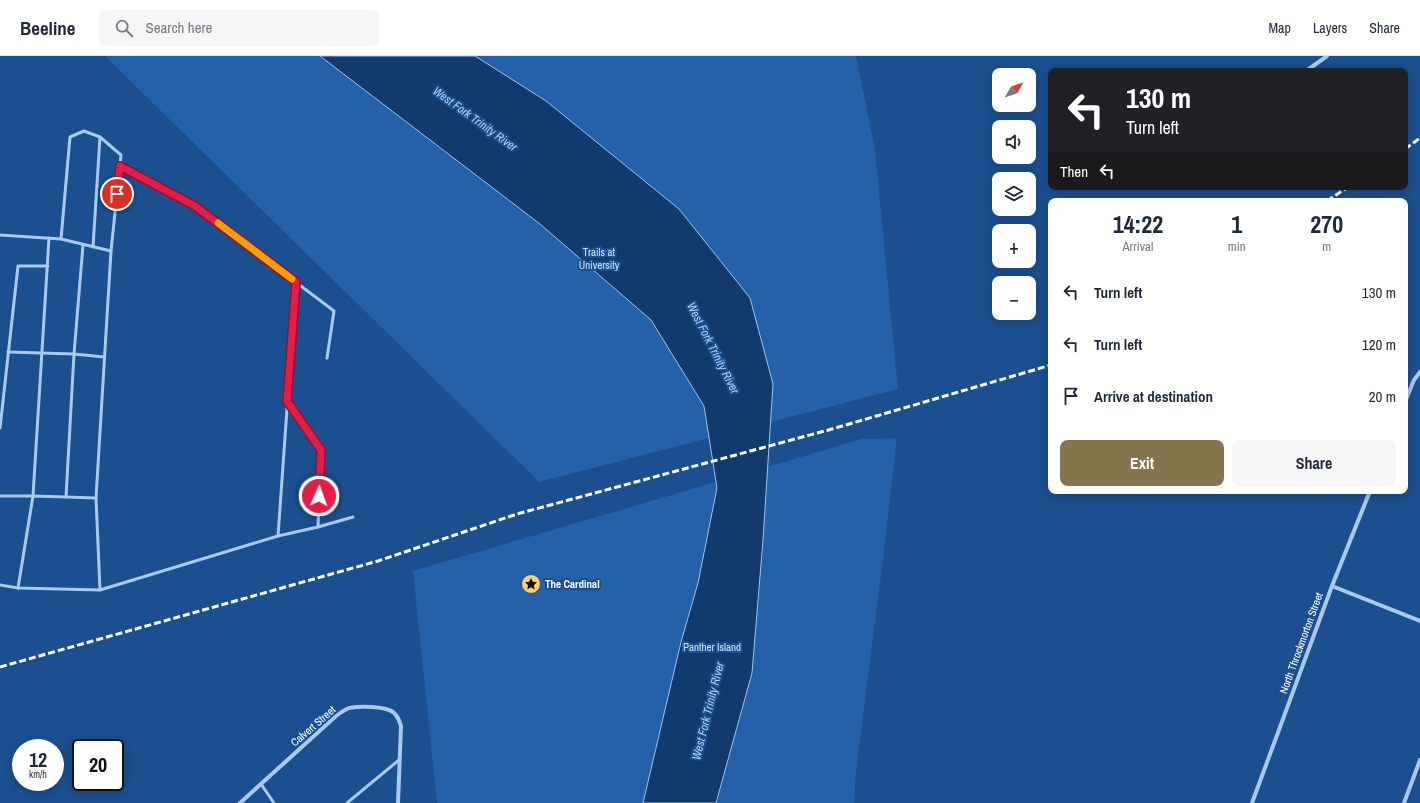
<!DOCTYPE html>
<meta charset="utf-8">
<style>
:root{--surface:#fff;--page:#f6f6f7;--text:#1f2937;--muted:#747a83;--line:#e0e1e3;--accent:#84754c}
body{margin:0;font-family:"Archivo Narrow",sans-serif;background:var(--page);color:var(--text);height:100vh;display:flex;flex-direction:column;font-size:15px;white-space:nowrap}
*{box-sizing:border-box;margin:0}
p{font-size:13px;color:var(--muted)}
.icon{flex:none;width:22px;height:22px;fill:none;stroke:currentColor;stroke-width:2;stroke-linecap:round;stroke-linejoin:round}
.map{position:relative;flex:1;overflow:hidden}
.details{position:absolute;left:1048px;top:142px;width:360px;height:296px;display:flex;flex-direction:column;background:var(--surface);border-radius:8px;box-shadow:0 2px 10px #0003}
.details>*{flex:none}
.top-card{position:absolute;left:1048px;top:12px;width:360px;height:122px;border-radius:8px;box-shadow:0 2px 10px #0003;background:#202124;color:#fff;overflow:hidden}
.needle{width:26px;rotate:51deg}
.tools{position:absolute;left:992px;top:12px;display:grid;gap:8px}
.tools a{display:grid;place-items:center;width:44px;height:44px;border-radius:8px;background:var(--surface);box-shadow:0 2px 10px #0003;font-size:20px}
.speed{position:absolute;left:12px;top:683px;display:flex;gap:8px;font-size:20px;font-weight:700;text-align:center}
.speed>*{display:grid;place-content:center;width:52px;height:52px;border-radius:50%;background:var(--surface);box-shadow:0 2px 10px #0003;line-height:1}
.speed small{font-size:10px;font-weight:400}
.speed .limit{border:2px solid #111;border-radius:6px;background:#fff;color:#111}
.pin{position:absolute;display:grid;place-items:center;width:34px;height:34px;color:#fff;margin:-17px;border:2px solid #fff;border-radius:50%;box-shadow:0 1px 4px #0007}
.me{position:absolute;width:44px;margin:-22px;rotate:2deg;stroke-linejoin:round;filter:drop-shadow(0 0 3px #0008)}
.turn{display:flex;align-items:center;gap:14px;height:84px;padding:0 12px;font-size:18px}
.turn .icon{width:52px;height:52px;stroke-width:2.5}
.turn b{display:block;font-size:28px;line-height:34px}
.then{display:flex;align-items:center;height:38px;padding:0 12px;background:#0003;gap:8px;font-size:15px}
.eta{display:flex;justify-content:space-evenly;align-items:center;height:68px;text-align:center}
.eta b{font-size:24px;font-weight:700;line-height:28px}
.primary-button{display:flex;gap:8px;margin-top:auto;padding:8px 12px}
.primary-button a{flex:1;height:46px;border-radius:8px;background:var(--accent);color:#fff;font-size:16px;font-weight:700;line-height:46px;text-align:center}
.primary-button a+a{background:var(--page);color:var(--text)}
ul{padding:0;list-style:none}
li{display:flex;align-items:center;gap:12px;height:52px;padding:0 12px}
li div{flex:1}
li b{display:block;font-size:15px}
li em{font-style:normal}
header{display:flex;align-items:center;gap:24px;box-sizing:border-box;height:56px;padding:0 20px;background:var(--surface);border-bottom:1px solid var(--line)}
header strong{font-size:19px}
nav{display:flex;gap:22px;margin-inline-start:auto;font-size:14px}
.search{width:280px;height:36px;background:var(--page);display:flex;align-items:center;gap:10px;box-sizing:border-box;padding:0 14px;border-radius:8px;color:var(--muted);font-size:15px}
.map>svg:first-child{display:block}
.green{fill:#2461a8}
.water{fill:#123a6d;stroke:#9cc4f0}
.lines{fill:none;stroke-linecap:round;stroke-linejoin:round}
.service{stroke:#a9c9ee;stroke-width:3}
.minor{stroke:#a9c9ee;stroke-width:4}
.rail{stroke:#fff;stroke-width:3;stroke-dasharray:7 3;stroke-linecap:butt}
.route-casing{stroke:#92132f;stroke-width:10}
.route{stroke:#e11d48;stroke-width:7}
.slow{stroke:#f59e0b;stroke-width:7}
.labels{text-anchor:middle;stroke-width:4;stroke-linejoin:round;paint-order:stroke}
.park-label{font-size:11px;fill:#cfe3fa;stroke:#1b4f8f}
.poi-label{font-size:11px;font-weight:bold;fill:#fff;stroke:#1b4f8f;text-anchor:start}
.street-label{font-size:11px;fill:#fff;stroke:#1b4f8f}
.water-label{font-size:12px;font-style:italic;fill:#b5d3f5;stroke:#1b4f8f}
</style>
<header>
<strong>Beeline</strong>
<div class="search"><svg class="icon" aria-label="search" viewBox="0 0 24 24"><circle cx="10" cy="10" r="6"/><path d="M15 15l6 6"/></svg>Search here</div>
<nav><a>Map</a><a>Layers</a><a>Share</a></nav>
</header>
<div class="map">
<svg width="1420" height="747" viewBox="0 0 1420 747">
<rect width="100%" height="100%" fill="#1b4f8f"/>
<g class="green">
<path d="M 105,0 L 856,0 L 875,94 L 898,333 L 539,426 Z"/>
<path d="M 897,382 L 882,511 L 856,716 L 854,747 L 437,747 L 413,515 L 862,383 Z"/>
</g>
<path class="water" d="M 320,0 L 475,0 L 546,45 L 679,153 L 750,242 L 773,328 L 763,484 L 752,617 L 716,747 L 643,747 L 681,586 L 698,527 L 717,432 L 704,350 L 651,264 L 540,168 Z"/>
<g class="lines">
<g class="service">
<path d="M 120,110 L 195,150 L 334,255 L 327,302"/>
<path d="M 0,179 L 61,183 L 111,195 L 121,99 L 100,81 L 84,75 L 70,81 L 61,183"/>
<path d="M 93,191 L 100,81"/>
<path d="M 8,296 L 74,298 L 83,189"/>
<path d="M 287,345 L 321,393 L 318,471 L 278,480 L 296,226"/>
<path d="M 0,372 L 18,210 L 48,210"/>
<path d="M 0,440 L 33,440 L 49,182"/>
<path d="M 66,441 L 96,442 L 111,195"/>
<path d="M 96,442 L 100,534 L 278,480"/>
<path d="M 318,471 L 353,461"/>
<path d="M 0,529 L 18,532"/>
<path d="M 100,534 L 18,532 L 33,440 L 66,441 L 74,298 L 104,301"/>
<path d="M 261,728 L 274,747"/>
<path d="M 347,747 L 399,704"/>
</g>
<g class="minor">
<path d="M 1306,15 L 1327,0"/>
<path d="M 1405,346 L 1414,324 L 1420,316"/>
<path d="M 1332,530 L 1420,565"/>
<path d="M 240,747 L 336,660 C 340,657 344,654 349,652 C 360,650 384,650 393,656 C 398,660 399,664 401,670 L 398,747"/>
<path d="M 1252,747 L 1332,530 L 1370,435"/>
<path d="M 1404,747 L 1420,704"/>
</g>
<g class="rail">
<path d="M 1405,93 L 1420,82"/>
<path d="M 1327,145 L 1348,131"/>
<path d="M 0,611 L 378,505 L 517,458 L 832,373 L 1051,309"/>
</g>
</g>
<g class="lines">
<g class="route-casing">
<path id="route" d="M 117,138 L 120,110 L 195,150 L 296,226 L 287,345 L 321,394 L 319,440"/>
</g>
<use href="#route" class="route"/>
<path class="slow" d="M 218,167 L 292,223"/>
</g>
<defs>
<g id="sight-disc" transform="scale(1)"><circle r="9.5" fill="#ffd166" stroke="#1b4f8f"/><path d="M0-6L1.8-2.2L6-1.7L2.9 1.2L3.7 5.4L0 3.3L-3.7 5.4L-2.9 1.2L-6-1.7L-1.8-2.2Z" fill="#111"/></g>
</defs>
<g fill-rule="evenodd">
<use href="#sight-disc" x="531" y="528"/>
</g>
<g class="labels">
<g class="park-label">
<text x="599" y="200">Trails at<tspan x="599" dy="13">University</tspan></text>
<text x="712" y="595">Panther Island</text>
</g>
<g class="poi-label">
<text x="545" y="532">The Cardinal</text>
</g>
<g class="street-label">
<text transform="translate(1301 587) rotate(-70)" y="4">North Throckmorton Street</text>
<text transform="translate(313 670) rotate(-41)" y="4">Calvert Street</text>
</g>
<g class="water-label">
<text transform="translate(475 63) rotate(36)" y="4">West Fork Trinity River</text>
<text transform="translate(713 292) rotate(63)" y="4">West Fork Trinity River</text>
<text transform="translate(708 655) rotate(-76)" y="4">West Fork Trinity River</text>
</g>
</g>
</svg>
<div class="tools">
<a><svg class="needle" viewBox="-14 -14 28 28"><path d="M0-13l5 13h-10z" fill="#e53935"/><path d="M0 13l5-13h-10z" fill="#747a83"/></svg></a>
<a><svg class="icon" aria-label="sound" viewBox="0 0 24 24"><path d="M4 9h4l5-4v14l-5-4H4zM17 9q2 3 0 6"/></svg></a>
<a><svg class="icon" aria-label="layers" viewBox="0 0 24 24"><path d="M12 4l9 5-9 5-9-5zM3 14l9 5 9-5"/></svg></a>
<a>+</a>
<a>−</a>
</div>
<div class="speed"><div>12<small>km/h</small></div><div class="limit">20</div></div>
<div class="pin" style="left:117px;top:138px;background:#d93025"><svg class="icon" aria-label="arrive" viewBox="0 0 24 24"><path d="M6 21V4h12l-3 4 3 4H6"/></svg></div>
<svg class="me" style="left:319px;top:440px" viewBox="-20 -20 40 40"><circle r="17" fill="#e11d48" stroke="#fff" stroke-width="3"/><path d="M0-11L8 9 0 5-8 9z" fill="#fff"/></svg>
<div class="top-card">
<div class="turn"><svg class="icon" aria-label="left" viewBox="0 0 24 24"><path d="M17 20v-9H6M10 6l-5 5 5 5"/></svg><div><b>130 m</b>Turn left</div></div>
<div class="then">Then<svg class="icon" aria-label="left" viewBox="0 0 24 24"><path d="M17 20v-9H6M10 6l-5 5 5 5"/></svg></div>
</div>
<section class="details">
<div class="eta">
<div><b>14:22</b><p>Arrival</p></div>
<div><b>1</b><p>min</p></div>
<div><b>270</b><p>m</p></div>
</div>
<ul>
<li><svg class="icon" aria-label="left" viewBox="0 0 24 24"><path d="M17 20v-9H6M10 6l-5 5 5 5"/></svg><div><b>Turn left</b></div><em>130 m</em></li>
<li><svg class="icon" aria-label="left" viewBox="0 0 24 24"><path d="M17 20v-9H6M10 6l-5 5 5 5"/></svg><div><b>Turn left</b></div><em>120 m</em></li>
<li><svg class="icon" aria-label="arrive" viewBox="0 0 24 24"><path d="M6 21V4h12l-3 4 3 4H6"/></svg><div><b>Arrive at destination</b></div><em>20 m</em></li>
</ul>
<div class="primary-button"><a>Exit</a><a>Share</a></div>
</section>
</div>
